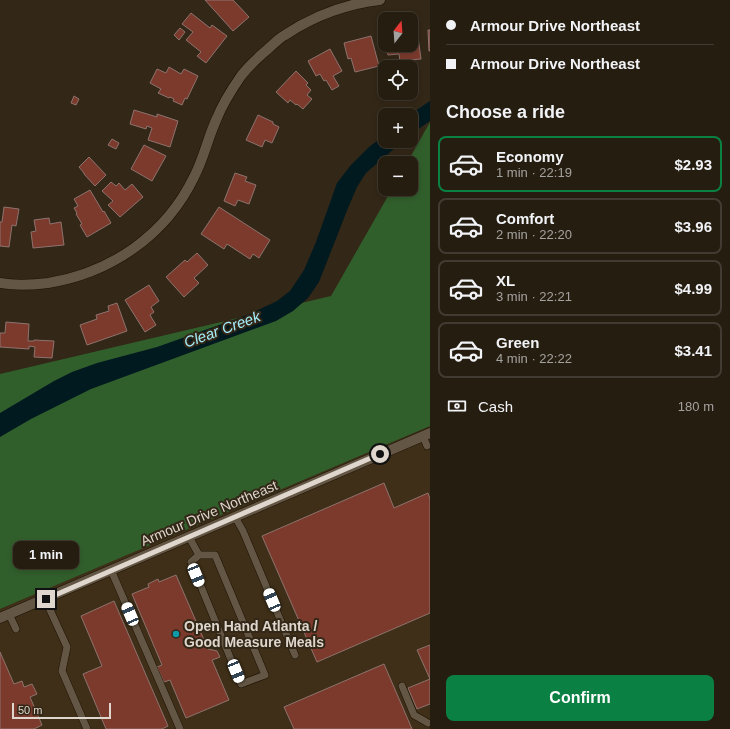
<!DOCTYPE html>
<meta charset="utf-8">
<style>
body{margin:0;font-family:Arial,sans-serif;background:#322a1f;color:#f1f3f6;height:100vh;display:flex;flex-direction:column;font-size:15px;white-space:nowrap}
*{box-sizing:border-box;margin:0}
p{font-size:13px;color:#a4a29f}
.icon{flex:none;width:22px;height:22px;fill:none;stroke:currentColor;stroke-width:2;stroke-linecap:round;stroke-linejoin:round}
.map{position:relative;flex:1;overflow:hidden}
.drawer{display:flex;flex-direction:column;background:#261d11;width:300px}
.drawer>*{flex:none}
.hud{display:grid;align-content:center;height:88px;padding:0 16px;background:#261d11}
.needle{width:26px;rotate:17deg}
.fabs{position:absolute;left:378px;top:12px;display:grid;gap:8px}
.fabs a{display:grid;place-items:center;width:40px;height:40px;border-radius:8px;background:#261d11;box-shadow:0 2px 6px #0003,0 0 0 1px #423b31;font-size:20px}
.scale{position:absolute;left:12px;bottom:10px;width:99px;box-sizing:border-box;padding-left:4px;border:2px solid #dfd7cd;border-top:0;font-size:11px;line-height:14px;white-space:nowrap;color:#dfd7cd;-webkit-text-stroke:3px #332717;paint-order:stroke}
.end{position:absolute;width:18px;height:18px;margin:-9px;border:5px solid #dfd7cd;background:#111;box-shadow:0 0 0 2px #111}
.from{border-radius:50%}
.bubble{position:absolute;height:28px;border-radius:8px;background:#261d11;box-shadow:0 2px 6px #0003,0 0 0 1px #423b31;font-size:13px;font-weight:700;line-height:28px;text-align:center}
.car{position:absolute;width:12px;height:24px;margin:-12px -6px;border-radius:5px;box-shadow:0 0 3px 1px #0007;background:linear-gradient(#fff 24%,#345 0 40%,#fff 0 76%,#345 0 86%,#fff 0)}
.hud b{display:flex;align-items:center;gap:14px;height:38px;font-size:15px}
.hud b+b{border-top:1px solid #423b31}
.hud i{width:10px;height:10px;background:#f1f3f6}
ul{padding:0;list-style:none}
li{display:flex;align-items:center;gap:12px;height:56px;margin:0 8px 6px;padding:0 8px;border:2px solid #423b31;border-radius:8px}
li div{flex:1}
li b{display:block;font-size:15px}
li em{font-style:normal;font-weight:700}
li.current{border-color:#0b8043}
li>.icon{width:36px;height:36px;stroke-width:1.5}
h2{padding:0 16px;font-size:18px;line-height:48px}
.pay{display:flex;align-items:center;gap:10px;height:44px;padding:0 16px;font-size:15px}
.pay p{margin-inline-start:auto}
.primary-button{display:flex;gap:8px;margin-top:auto;padding:8px 16px}
.primary-button a{flex:1;height:46px;border-radius:8px;background:#0b8043;color:#fff;font-size:16px;font-weight:700;line-height:46px;text-align:center}
main{display:flex;flex:1;min-height:0}
.map>svg:first-child{display:block}
.built{fill:#3f2f18}
.forest{fill:#315f2c}
.water{fill:#001a20}
.building{fill:#7c3a2d;stroke:#8d736e}
.lines{fill:none;stroke-linecap:round;stroke-linejoin:round}
.service-casing{stroke:#1a1002;stroke-width:8}
.minor-casing{stroke:#1a1002;stroke-width:11}
.tertiary-casing{stroke:#1a1002;stroke-width:11}
.service{stroke:#635644;stroke-width:7}
.minor{stroke:#635644;stroke-width:10}
.tertiary{stroke:#635644;stroke-width:10}
.route{stroke:#dfd7cd;stroke-width:5}
.culture-dot{fill:#0f9aa8;stroke:#332717;stroke-width:1.5}
.labels{text-anchor:middle;dominant-baseline:central;stroke-width:4;stroke-linejoin:round;paint-order:stroke}
.street-label{font-size:14px;fill:#dfd7cd;stroke:#332717}
.poi-label{font-size:14px;font-weight:bold;fill:#dfd7cd;stroke:#332717;text-anchor:start}
.water-label{font-size:15px;font-style:italic;fill:#a3edfb;stroke:#332717}
</style>
<main>
<div class="map">
<svg width="430" height="729" viewBox="0 0 430 729">
<rect width="100%" height="100%" fill="#332717"/>
<path class="built" d="M430 426V729H0V609Z"/>
<path class="forest" d="M430 122V426L0 609V374L331 296 392 189H411V163H407Z"/>
<path class="water" d="M430 101V121L411 134V115H409Z
M385 135V141H403L366 173 357 187 348 208 319 282 308 298 293 311 276 321 91 389 31 419 0 437V413L54 381 72 372 97 363 157 347 250 314 277 301 290 291 304 270 316 242 337 183 351 165 369 147Z"/>
<path class="building" d="M205 0H233L249 17 233 31Z
M191 13 210 28 212 25 227 36 206 63 197 56 201 52 186 40 193 32 182 24Z
M180 28 185 32 179 40 174 35Z
M417 30 421 59 400 61 399 54 388 55 386 45H411V31Z
M428 30H430V51H429Z
M371 36 379 66 355 72 351 58 348 59 344 43Z
M330 49 342 71 333 76 339 86 332 90 326 80 324 81 320 74 316 76 308 61Z
M169 67 181 74 184 69 198 76 187 99 185 98 182 105 173 101 174 99 170 97 169 98 158 93 161 89 150 83 157 69 166 73Z
M296 71 308 83 306 85 311 90 307 95 312 99 303 109 297 104 296 105 290 100 288 103 276 92Z
M74 96 79 99 76 105 71 103Z
M134 110 157 117V114L178 121 170 147 148 140 152 128 147 126 146 129 130 124Z
M258 115 273 122V124L279 127 272 143 265 140 262 147 246 140Z
M112 139 119 143 116 149 108 145Z
M144 145 166 156 152 181 131 169Z
M89 157 106 175 95 186 84 174V173L79 167Z
M235 173 247 177 245 181 256 185 249 204 238 200 235 206 224 201Z
M111 182 116 186 119 183 125 190 132 184 143 197 120 217 108 205 113 201 102 191Z
M90 190 103 212 104 211 111 223 87 237 80 225 82 224 76 214 77 213 74 208 78 206 74 199Z
M4 207 19 209 16 226 12 225 9 247 0 246V222H2Z
M219 207 270 240 259 258 253 254 250 259 227 244 224 249 201 234Z
M49 218 50 224 61 222 64 245 33 248 31 232 36 231 34 220Z
M197 253 208 265 194 278 199 283 184 297 166 277 185 260 187 262Z
M149 285 159 301 151 307 154 312 150 315 156 325 145 332 125 300Z
M117 303 127 331 87 345 80 325 97 319 96 315 109 311 108 306Z
M6 322 29 324 28 341H34V340L54 341 52 358 34 357 35 347 29 346V349L0 347V333H5Z
M384 483 394 508 428 493 430 499V613L317 662 262 536Z
M176 575 208 649 217 651 220 657 212 660 229 700 186 718 170 680 164 682 157 667 162 665 132 594 149 587 148 584 158 579 159 582Z
M114 601 168 726 162 729H106L83 674 102 666 81 616Z
M430 645V704L417 709 408 688 430 679 417 650Z
M0 652 14 684 22 681 24 687 32 684 37 694 30 697 42 725 34 729H0Z
M384 664 412 729H294L284 707Z"/>
<g class="lines">
<g class="service-casing">
<path id="service" d="M423 436 427 446
M235 517 243 531 295 655
M189 537 199 555
M199 555H215L265 675 241 684 191 562Z
M111 570 180 729
M45 599 67 647 62 671 87 729
M9 614 16 629
M402 686 414 715 428 723"/>
</g>
<g class="minor-casing">
<path id="minor" d="M0 283C16 286 32 285 48 283 111 273 166 235 194 177 204 158 208 137 217 118 223 103 232 89 241 76 249 65 259 57 269 48 274 44 279 38 285 35 315 15 345 4 380 0"/>
</g>
<g class="tertiary-casing">
<path id="tertiary" d="M0 618 430 433"/>
</g>
<use href="#service" class="service"/>
<use href="#minor" class="minor"/>
<use href="#tertiary" class="tertiary"/>
</g>
<g class="lines">
<path class="route" d="M46 599 380 454"/>
</g>
<circle class="culture-dot" cx="176" cy="634" r="4"/>
<g class="labels">
<g class="street-label">
<text transform="translate(209 513) rotate(-23)">Armour Drive Northeast</text>
</g>
<g class="poi-label">
<text x="184" y="626">Open Hand Atlanta /<tspan x="184" dy="16">Good Measure Meals</tspan></text>
</g>
<g class="water-label">
<text transform="translate(222 329) rotate(-20)">Clear Creek</text>
</g>
</g>
</svg>
<div class="fabs">
<a><svg class="needle" viewBox="-14 -14 28 28"><path d="M0-13l5 13h-10z" fill="#e53935"/><path d="M0 13l5-13h-10z" fill="#a4a29f"/></svg></a>
<a><svg class="icon" aria-label="locate" viewBox="0 0 24 24"><circle cx="12" cy="12" r="6"/><path d="M12 2v4M12 18v4M2 12h4M18 12h4"/></svg></a>
<a>+</a>
<a>−</a>
</div>
<div class="scale">50 m</div>
<i class="end from" style="left:380px;top:454px"></i>
<i class="end" style="left:46px;top:599px"></i>
<div class="bubble" style="left:13px;top:541px;width:66px">1 min</div>
<i class="car" style="left:196px;top:575px;rotate:158deg"></i>
<i class="car" style="left:272px;top:600px;rotate:337deg"></i>
<i class="car" style="left:130px;top:614px;rotate:337deg"></i>
<i class="car" style="left:236px;top:671px;rotate:158deg"></i>
</div>
<section class="drawer">
<div class="hud">
<b><i class="from"></i>Armour Drive Northeast</b>
<b><i></i>Armour Drive Northeast</b>
</div>
<h2>Choose a ride</h2>
<ul>
<li class="current"><svg class="icon" aria-label="car" viewBox="0 0 24 24"><path d="M5 17H2v-5l4-1 3-4h7l3 4 3 1v5h-3M9 17h6M6 11h13"/><circle cx="7" cy="17" r="2"/><circle cx="17" cy="17" r="2"/></svg><div><b>Economy</b><p>1 min · 22:19</p></div><em>$2.93</em></li>
<li><svg class="icon" aria-label="car" viewBox="0 0 24 24"><path d="M5 17H2v-5l4-1 3-4h7l3 4 3 1v5h-3M9 17h6M6 11h13"/><circle cx="7" cy="17" r="2"/><circle cx="17" cy="17" r="2"/></svg><div><b>Comfort</b><p>2 min · 22:20</p></div><em>$3.96</em></li>
<li><svg class="icon" aria-label="car" viewBox="0 0 24 24"><path d="M5 17H2v-5l4-1 3-4h7l3 4 3 1v5h-3M9 17h6M6 11h13"/><circle cx="7" cy="17" r="2"/><circle cx="17" cy="17" r="2"/></svg><div><b>XL</b><p>3 min · 22:21</p></div><em>$4.99</em></li>
<li><svg class="icon" aria-label="car" viewBox="0 0 24 24"><path d="M5 17H2v-5l4-1 3-4h7l3 4 3 1v5h-3M9 17h6M6 11h13"/><circle cx="7" cy="17" r="2"/><circle cx="17" cy="17" r="2"/></svg><div><b>Green</b><p>4 min · 22:22</p></div><em>$3.41</em></li>
</ul>
<div class="pay"><svg class="icon" aria-label="cash" viewBox="0 0 24 24"><path d="M3 7h18v10H3z"/><circle cx="12" cy="12" r="2"/></svg>Cash<p>180 m</p></div>
<div class="primary-button"><a>Confirm</a></div>
</section>
</main>
